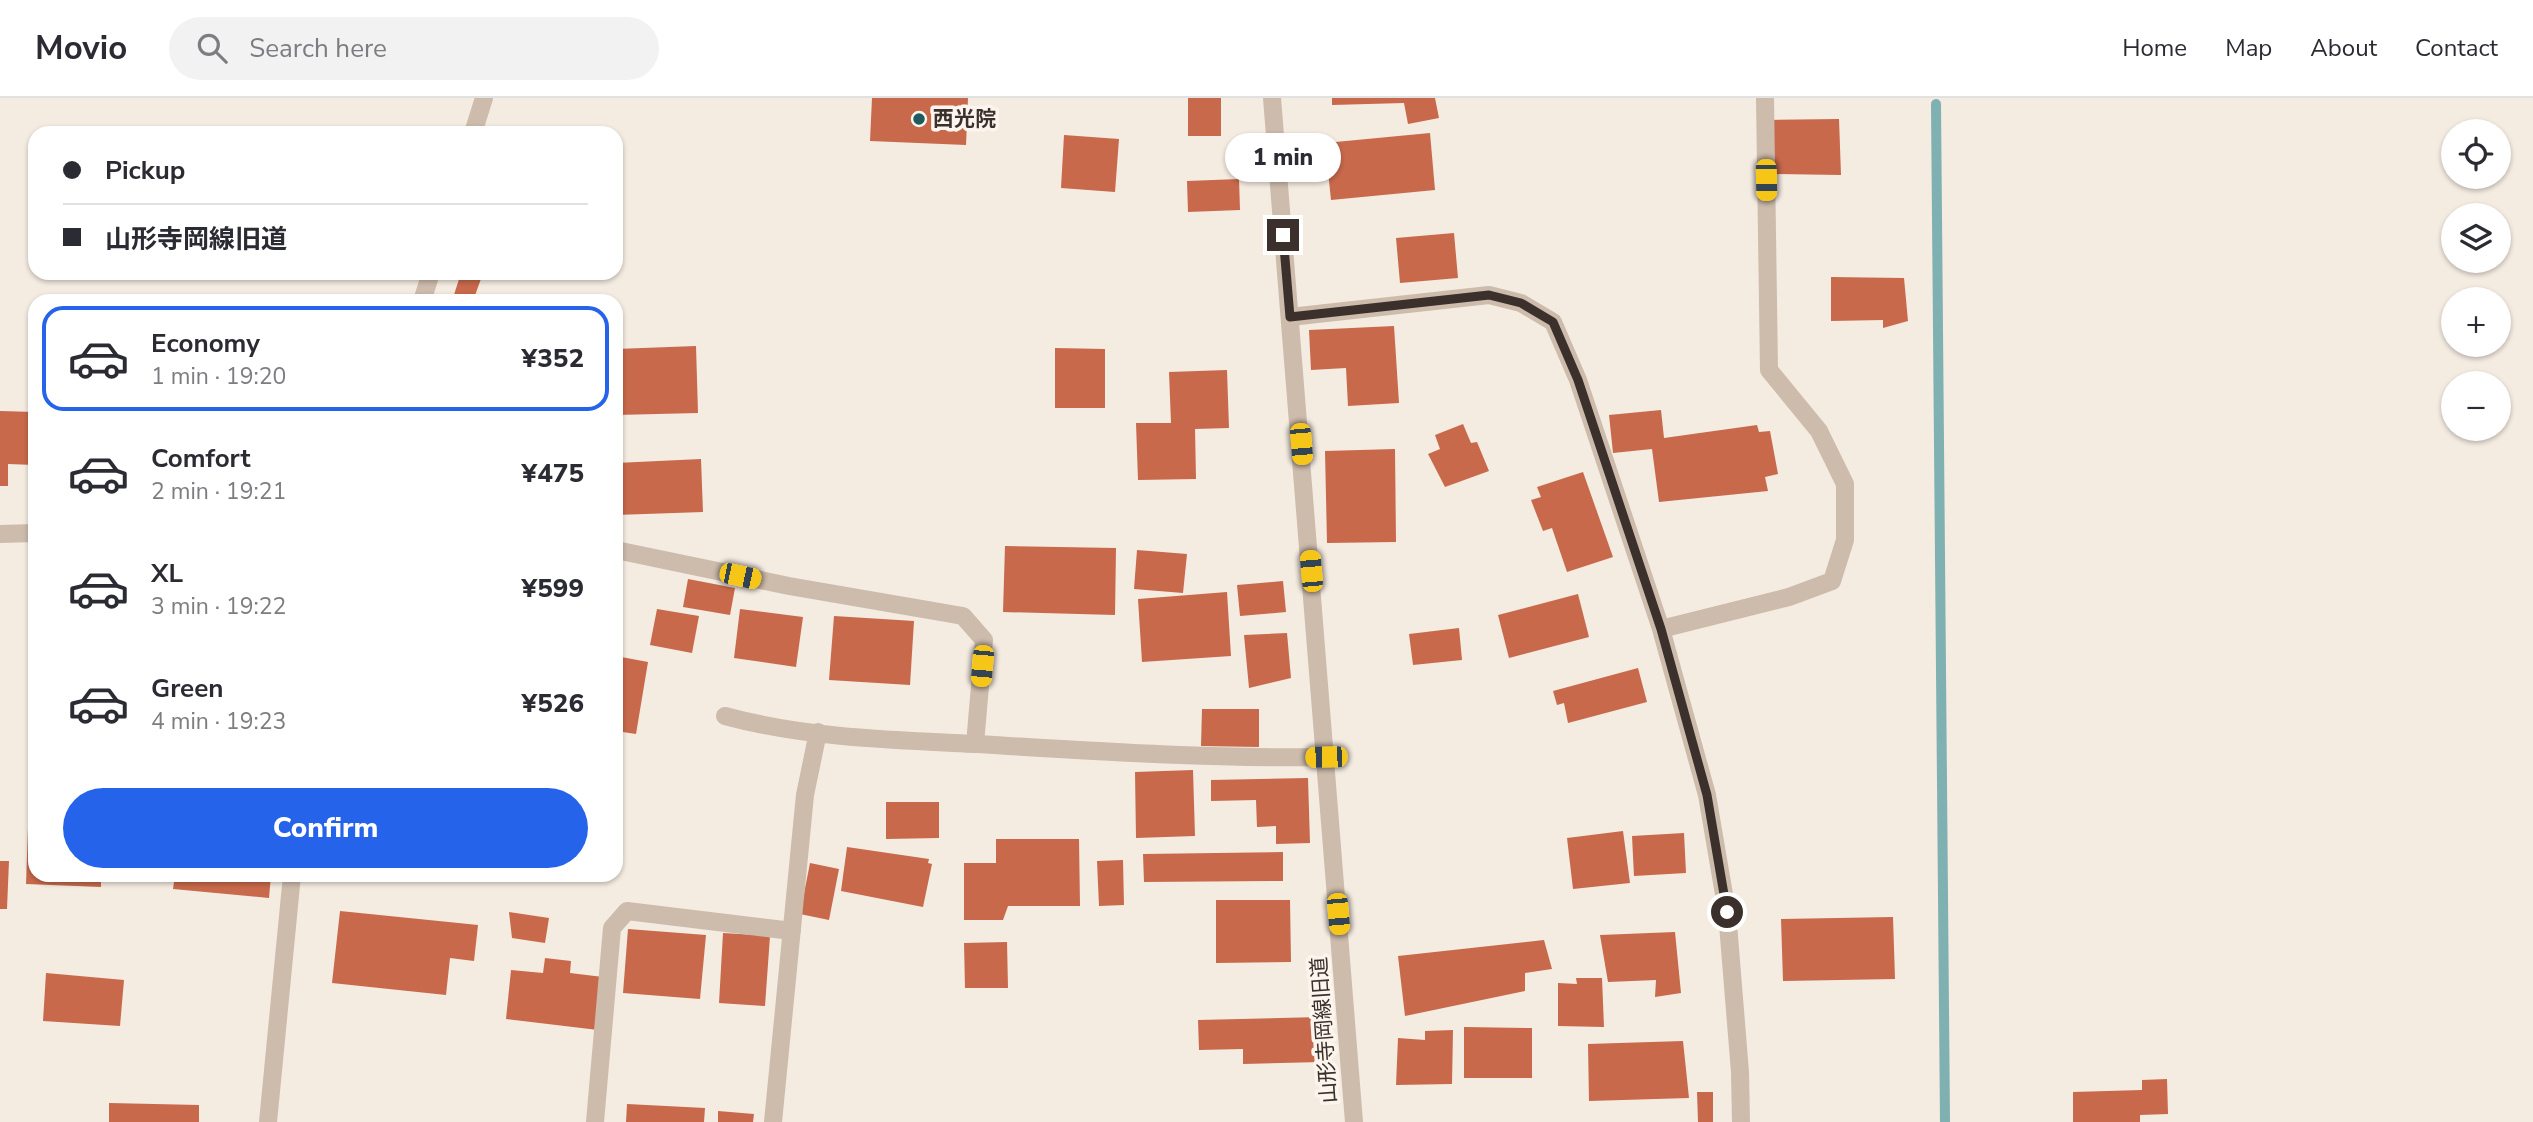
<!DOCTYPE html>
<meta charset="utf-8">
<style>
body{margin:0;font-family:"Nunito Sans","Noto Sans JP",sans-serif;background:#f2f2f3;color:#2b2b33;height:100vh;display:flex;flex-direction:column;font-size:26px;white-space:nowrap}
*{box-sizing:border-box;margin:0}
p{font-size:23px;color:#7c7c81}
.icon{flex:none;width:38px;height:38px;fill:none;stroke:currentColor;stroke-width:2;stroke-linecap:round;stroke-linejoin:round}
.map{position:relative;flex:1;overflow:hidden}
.drawer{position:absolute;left:28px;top:196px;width:595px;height:588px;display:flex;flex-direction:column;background:#fff;border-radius:21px;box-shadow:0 2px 5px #0004}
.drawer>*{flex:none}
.top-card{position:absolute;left:28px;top:28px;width:595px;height:154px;border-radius:21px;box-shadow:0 2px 5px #0004;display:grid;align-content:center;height:154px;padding:0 35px;background:#fff}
.tools{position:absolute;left:2441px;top:21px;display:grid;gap:14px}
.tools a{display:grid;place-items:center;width:70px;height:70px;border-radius:50%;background:#fff;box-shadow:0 2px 5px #0004;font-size:35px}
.end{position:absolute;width:32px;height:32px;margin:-16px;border:9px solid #3b302b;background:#fff;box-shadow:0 0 0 4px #fff}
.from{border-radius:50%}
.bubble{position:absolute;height:49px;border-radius:24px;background:#fff;box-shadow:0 2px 5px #0004;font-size:23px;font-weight:800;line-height:49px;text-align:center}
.car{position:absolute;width:21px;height:42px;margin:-21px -10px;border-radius:9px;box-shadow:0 0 5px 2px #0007;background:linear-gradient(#f5c518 24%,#345 0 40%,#f5c518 0 76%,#345 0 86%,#f5c518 0)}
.top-card b{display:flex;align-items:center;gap:24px;height:66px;font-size:26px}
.top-card b+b{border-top:2px solid #e1e1e2}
.top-card i{width:18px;height:18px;background:#2b2b33}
ul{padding:12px 0 0;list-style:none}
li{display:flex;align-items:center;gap:21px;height:105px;margin:0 14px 10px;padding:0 21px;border:4px solid transparent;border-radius:21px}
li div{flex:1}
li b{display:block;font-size:26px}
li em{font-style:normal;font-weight:800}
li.active{border-color:#2563eb}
li>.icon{width:63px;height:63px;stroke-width:1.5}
.button{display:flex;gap:14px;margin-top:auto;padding:14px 35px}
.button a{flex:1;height:80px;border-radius:42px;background:#2563eb;color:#fff;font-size:28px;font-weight:800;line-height:80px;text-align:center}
header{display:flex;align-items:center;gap:42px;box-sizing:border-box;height:98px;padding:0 35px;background:#fff;border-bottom:2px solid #e1e1e2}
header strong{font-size:33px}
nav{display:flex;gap:38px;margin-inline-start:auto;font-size:24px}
.search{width:490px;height:63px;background:#f2f2f3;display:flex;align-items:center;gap:18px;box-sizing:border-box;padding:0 24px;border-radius:38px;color:#7c7c81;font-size:26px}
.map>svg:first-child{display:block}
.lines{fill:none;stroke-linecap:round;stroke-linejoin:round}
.stream{stroke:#7fb0b2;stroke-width:10}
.building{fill:#c8694b}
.minor{stroke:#cdbbac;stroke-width:18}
.tertiary{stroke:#cdbbac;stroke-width:18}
.route{stroke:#3b302b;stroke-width:9}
.poi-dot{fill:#1f5a5e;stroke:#fbf5ee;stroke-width:2.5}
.labels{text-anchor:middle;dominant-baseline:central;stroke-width:7;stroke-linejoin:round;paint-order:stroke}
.poi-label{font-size:21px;font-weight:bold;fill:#3b302b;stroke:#fbf5ee;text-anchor:start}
.street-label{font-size:21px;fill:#3b302b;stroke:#fbf5ee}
</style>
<header>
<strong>Movio</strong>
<div class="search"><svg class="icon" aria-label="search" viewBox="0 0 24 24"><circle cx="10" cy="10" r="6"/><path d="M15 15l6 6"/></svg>Search here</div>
<nav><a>Home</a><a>Map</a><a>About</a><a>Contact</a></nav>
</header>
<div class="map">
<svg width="2533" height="1024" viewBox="0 0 2533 1024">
<rect width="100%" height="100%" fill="#f4ebe1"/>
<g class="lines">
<path class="stream" d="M1936 6 1945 1024"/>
</g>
<path class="building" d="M872 0H968L966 47 870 43Z
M1188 0H1221V38H1188Z
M1332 0H1435L1439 20 1408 26 1404 5 1332 7Z
M1839 21 1841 77 1770 76 1768 22Z
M1430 35 1435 92 1331 102 1325 45Z
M1064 37 1119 41 1115 94 1061 90Z
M1239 81 1240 112 1188 114 1187 83Z
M1454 135 1458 180 1400 185 1396 140Z
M461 175 482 178 473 203H452Z
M1831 179 1904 180 1908 223 1883 230V222L1831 223Z
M481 199 566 200V203H481Z
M1394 228 1399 305 1348 308 1346 270 1311 272 1309 232Z
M696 248 698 315 616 317V251Z
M1055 250 1105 251V310H1055Z
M1227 272 1229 330 1195 331 1196 381 1138 382 1136 325H1171L1169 274Z
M1661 312 1664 340 1757 327 1759 334 1770 333 1778 376 1765 379 1768 393 1659 404 1652 351 1613 355 1609 317Z
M0 313 35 314V367L8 366V388H0Z
M1463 326 1471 345 1477 344 1489 373 1445 389 1428 356 1440 351 1435 337Z
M1395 351 1396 444 1327 445 1325 353Z
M701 361 703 414 616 417V365Z
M1583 374 1613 459 1567 474 1552 430 1543 433 1531 402 1541 399 1537 389Z
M1005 448 1116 450 1115 517 1003 514Z
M1137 452 1187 456 1183 495 1134 491Z
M688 481 735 490 730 517 683 509Z
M1283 483 1286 514 1240 518 1237 487Z
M1227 494 1231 558 1142 564 1138 501Z
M1578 496 1589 539 1509 560 1498 517Z
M657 511 699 518 692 555 650 547Z
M740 511 803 519 796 569 734 560Z
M834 518 914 523 910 587 829 582Z
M1459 530 1462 562 1413 567 1409 536Z
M1287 535 1291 580 1249 590 1244 537Z
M616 558 648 564 636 636 616 633Z
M1638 570 1647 604 1568 625 1564 605 1557 607 1553 593Z
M1202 611H1259V649L1201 648Z
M1193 672 1195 738 1136 740 1135 674Z
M1308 680 1310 745 1276 746V728L1257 729 1256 702 1211 703V682Z
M886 704H939V740L886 741Z
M28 730H35V777H101V789L26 786Z
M1623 733 1630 785 1573 791 1567 740Z
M1684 735 1686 775 1634 778 1632 738Z
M996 741H1079L1080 808H1008L1003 822H964V765H996Z
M847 749 929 761 928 765 932 766 923 809 841 793Z
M1283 754V783L1144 784 1143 756Z
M1123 762 1124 807 1099 808 1097 763Z
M0 763H9L7 811H0Z
M810 765 839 771 829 822 800 816Z
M175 777H271L269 800 173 791Z
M565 777H596V783Z
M1216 802H1290L1291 864 1216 865Z
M340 813 478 827 474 863 450 860 446 897 332 885Z
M509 814 549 820 545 845 512 840Z
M1893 819 1895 881 1783 883 1781 821Z
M628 831 706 837 700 901 623 895Z
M1675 834 1681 895 1655 899 1656 882 1608 884 1600 837Z
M723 835 770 838 765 908 719 905Z
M1544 842 1552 871 1525 875V893L1405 918 1398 858Z
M1007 844 1008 890H965L964 845Z
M545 860 571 863 570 875 603 879 598 932 506 921 511 872 543 875Z
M46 875 124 882 120 928 43 923Z
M1576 880H1602L1604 929 1558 928V885L1577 886Z
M1321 919 1322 964 1243 966V951L1199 952 1198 922Z
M1464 929 1532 930V980H1464Z
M1453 932 1452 986 1396 987 1398 940 1425 942V933Z
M1683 943 1689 1000 1589 1003 1588 946Z
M2167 981 2168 1016 2140 1017V1024H2073V994L2142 992V982Z
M1697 994H1713V1024H1698Z
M109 1005 199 1007V1024H109Z
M627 1006 705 1010 704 1024H626Z
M718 1013 754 1016 753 1024H718Z"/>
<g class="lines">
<path class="minor" d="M473 35 484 0
M422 203 431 175
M1290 219 1489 197 1521 205 1553 224 1578 282 1661 531 1707 697 1727 814 1740 974 1741 1024
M0 436 35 435
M616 452 789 488 963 518 984 542 975 646
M1661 531 1789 499 1832 483 1845 442V386L1819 333 1769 272 1765 0
M725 618C806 640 893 642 977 646 1093 653 1209 661 1326 659
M268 1024 292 777
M595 1024 612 830 627 813 792 833
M773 1024 805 697 818 634"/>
<path class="tertiary" d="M1272 0 1354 1024"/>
</g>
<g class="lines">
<path class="route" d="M1283 137 1290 219 1489 197 1521 205 1553 224 1578 282 1661 531 1707 697 1727 814"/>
</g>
<circle class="poi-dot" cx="919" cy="21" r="7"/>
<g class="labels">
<g class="poi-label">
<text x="933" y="21">西光院</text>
</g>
<g class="street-label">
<text transform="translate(1324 932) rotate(-94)">山形寺岡線旧道</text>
</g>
</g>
</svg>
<div class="tools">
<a><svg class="icon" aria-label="locate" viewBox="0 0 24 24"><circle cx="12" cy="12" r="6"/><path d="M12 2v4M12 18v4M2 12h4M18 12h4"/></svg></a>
<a><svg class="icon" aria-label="layers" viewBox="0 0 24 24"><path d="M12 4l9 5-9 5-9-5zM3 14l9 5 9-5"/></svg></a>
<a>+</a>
<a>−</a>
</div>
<i class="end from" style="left:1727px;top:814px"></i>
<i class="end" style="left:1283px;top:137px"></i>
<div class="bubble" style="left:1225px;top:35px;width:116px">1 min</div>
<i class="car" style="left:1766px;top:82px;rotate:179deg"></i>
<i class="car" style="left:1301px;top:346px;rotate:175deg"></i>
<i class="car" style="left:1311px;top:473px;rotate:355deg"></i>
<i class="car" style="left:740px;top:478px;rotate:102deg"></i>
<i class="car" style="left:982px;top:568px;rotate:185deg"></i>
<i class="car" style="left:1326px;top:659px;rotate:269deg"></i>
<i class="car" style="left:1338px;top:816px;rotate:175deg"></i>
<div class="top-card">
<b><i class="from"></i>Pickup</b>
<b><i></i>山形寺岡線旧道</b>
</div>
<section class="drawer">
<ul>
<li class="active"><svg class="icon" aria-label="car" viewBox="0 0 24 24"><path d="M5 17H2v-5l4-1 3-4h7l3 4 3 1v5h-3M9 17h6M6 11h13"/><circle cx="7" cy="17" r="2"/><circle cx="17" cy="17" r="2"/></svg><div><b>Economy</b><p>1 min · 19:20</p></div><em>¥352</em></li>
<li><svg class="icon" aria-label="car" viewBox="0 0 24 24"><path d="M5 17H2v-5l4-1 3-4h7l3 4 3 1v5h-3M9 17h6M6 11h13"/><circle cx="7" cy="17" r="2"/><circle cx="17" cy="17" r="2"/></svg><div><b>Comfort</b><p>2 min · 19:21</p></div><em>¥475</em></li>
<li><svg class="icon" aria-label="car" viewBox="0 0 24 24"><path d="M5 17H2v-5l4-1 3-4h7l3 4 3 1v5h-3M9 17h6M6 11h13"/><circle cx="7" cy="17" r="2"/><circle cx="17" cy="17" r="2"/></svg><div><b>XL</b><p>3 min · 19:22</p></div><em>¥599</em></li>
<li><svg class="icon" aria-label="car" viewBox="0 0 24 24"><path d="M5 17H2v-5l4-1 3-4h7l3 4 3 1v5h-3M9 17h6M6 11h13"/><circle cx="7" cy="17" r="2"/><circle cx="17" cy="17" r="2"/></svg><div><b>Green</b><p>4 min · 19:23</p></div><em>¥526</em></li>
</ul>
<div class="button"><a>Confirm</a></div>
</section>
</div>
